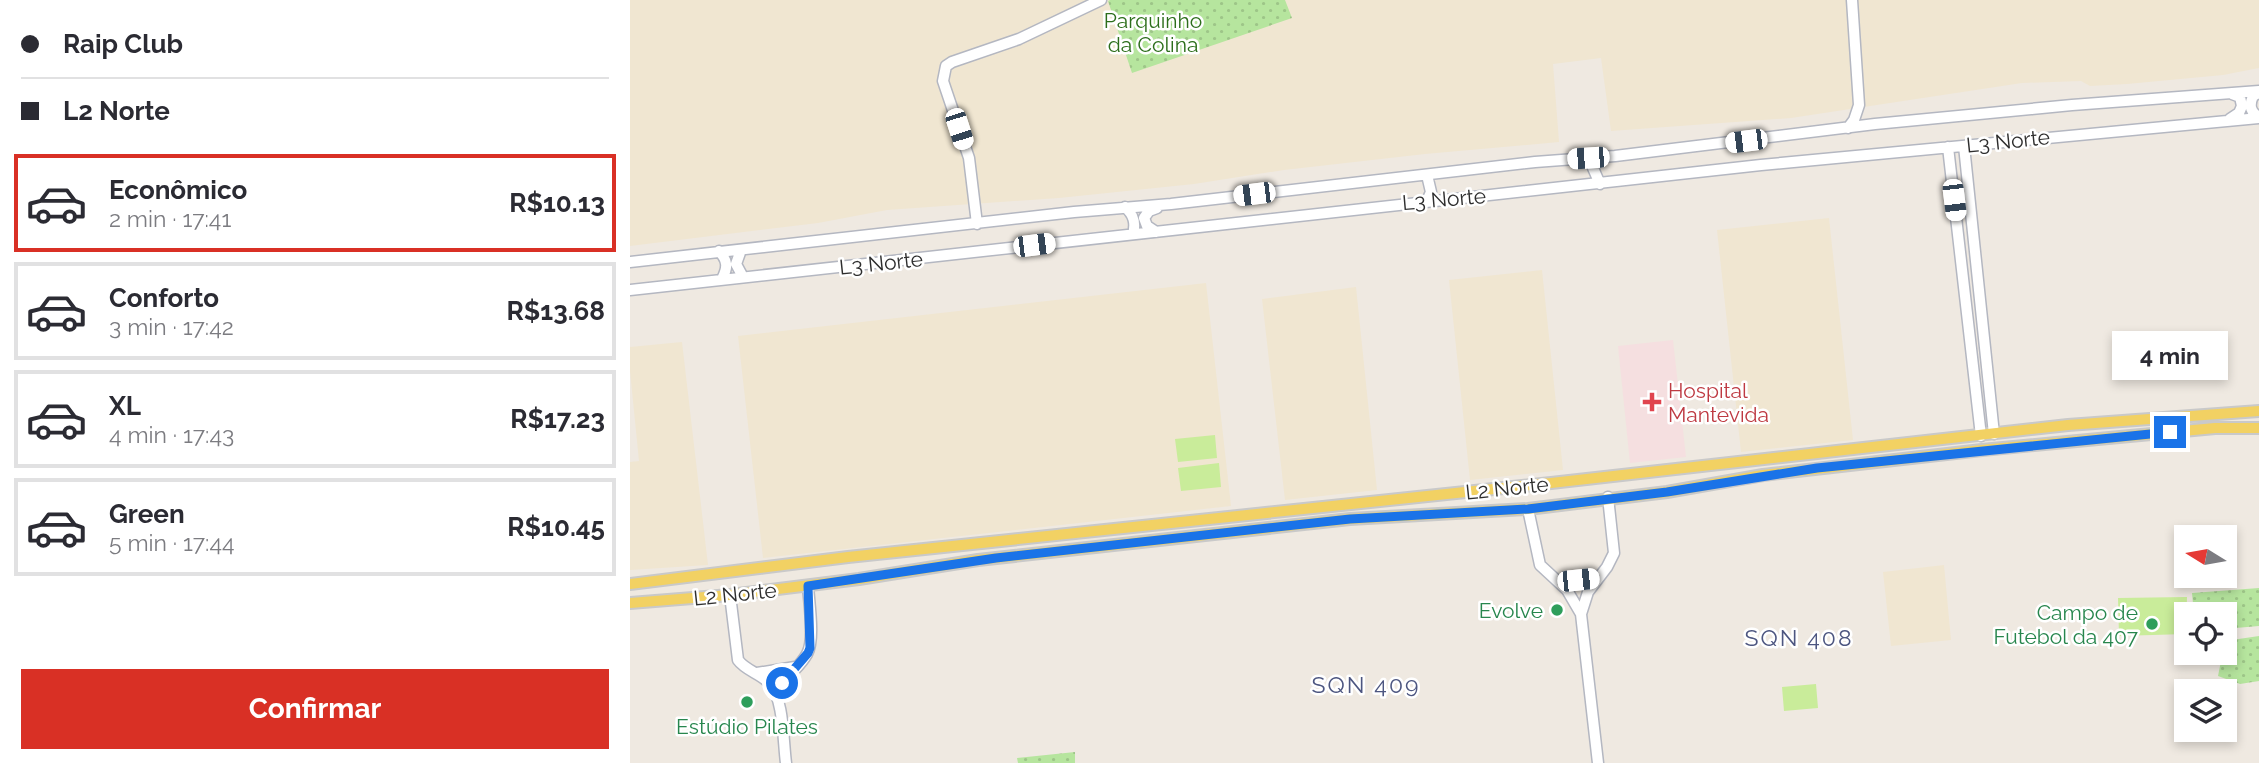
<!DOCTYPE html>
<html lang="pt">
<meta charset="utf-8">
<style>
body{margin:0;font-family:Raleway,sans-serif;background:#f7f7f7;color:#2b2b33;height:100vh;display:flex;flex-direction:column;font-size:26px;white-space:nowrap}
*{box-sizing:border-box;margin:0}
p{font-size:23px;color:#7c7c81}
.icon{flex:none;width:38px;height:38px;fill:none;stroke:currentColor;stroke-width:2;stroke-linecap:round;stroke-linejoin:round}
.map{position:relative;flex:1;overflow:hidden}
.drawer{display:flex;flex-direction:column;background:#fff;width:630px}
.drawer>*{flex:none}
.top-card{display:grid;align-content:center;height:154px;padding:0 21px;background:#fff}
.needle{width:46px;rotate:281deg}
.controls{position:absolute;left:1544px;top:525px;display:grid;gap:14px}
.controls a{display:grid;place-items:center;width:63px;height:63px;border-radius:0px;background:#fff;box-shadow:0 4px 10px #0003;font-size:35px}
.end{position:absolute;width:32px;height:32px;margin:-16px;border:9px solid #1a73e8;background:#fff;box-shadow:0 0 0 4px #fff}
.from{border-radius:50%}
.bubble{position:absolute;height:49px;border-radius:0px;background:#fff;box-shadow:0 4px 10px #0003;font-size:23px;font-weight:700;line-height:49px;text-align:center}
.car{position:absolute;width:21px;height:42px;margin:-21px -10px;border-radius:9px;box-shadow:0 0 5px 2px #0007;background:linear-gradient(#fff 24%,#345 0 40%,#fff 0 76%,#345 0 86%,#fff 0)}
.top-card b{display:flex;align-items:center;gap:24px;height:66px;font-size:26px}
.top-card b+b{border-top:2px solid #e1e1e2}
.top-card i{width:18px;height:18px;background:#2b2b33}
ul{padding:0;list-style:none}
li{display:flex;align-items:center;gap:21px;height:98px;margin:0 14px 10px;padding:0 7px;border:4px solid #e1e1e2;border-radius:0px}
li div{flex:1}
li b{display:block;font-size:26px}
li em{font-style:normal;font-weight:700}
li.on{border-color:#d93025}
li>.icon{width:63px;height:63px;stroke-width:1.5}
.cta{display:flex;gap:14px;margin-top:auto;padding:14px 21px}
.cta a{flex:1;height:80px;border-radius:0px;background:#d93025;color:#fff;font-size:28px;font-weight:700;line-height:80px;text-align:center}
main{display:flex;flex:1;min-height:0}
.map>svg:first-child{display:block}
.education{fill:#f0e6d1}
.medical{fill:#f5dfe0}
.park{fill:url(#park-dots)}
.pitch{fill:#c9ec9a}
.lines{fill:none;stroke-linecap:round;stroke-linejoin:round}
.secondary-casing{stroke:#b4b7c1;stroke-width:13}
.primary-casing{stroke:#c9c9c9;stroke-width:14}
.secondary{stroke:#fff;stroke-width:10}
.primary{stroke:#f2d163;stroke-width:10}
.route{stroke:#1a73e8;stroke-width:9}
.health-dot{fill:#e0444e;stroke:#fff;stroke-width:2.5}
.leisure-dot{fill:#2e9e5b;stroke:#fff;stroke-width:2.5}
.labels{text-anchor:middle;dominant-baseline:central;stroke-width:5;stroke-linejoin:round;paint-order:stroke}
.park-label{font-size:21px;fill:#2c6e1b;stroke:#fff}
.street-label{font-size:21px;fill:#2e2e2e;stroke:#fff}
.health-label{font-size:21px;fill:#be3a42;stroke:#fff;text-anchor:start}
.leisure-label{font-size:21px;fill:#27864d;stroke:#fff;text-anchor:end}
.neighbourhood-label{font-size:23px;letter-spacing:2px;fill:#4d5680;stroke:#fff}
</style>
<main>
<section class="drawer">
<div class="top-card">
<b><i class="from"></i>Raip Club</b>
<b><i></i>L2 Norte</b>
</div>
<ul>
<li class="on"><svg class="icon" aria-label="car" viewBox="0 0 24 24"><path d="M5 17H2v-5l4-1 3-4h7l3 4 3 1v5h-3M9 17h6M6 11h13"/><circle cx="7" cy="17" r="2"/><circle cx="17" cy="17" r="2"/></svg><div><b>Econômico</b><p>2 min · 17:41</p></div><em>R$10.13</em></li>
<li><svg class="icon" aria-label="car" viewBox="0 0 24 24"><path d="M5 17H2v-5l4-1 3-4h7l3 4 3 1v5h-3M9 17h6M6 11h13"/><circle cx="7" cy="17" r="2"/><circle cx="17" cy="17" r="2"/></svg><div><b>Conforto</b><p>3 min · 17:42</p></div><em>R$13.68</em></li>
<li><svg class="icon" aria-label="car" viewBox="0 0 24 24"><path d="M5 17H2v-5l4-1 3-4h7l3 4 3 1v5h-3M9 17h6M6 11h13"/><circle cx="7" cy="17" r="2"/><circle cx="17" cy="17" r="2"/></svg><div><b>XL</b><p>4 min · 17:43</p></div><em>R$17.23</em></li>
<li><svg class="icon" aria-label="car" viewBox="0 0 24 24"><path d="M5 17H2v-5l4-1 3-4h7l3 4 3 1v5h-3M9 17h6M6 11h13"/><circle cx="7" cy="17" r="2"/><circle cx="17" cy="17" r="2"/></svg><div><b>Green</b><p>5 min · 17:44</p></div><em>R$10.45</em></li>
</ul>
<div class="cta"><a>Confirmar</a></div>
</section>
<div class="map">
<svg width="1629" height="763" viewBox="0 0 1629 763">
<defs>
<pattern id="park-dots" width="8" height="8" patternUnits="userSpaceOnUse" patternTransform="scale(1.75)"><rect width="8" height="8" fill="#b6e59e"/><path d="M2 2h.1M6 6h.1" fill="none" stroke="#9dc588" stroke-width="1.8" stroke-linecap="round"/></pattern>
</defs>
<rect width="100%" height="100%" fill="#efe9e1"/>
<path class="education" d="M0 0H1629V68L1593 75 1497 84 1460 86 1451 81 1392 83 1161 118 981 131 971 58 923 64 929 142 795 154 654 170 564 184 429 198 257 210 188 223 0 246Z
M1199 218 1223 440 1111 452 1087 230Z
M912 270 933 470 840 480 819 280Z
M576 283 601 506 133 558 108 336Z
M726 287 747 490 655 500 632 299Z
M52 342 78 565 0 570V462L9 461 0 371V347Z
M1314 565 1321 640 1261 646 1253 572Z"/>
<path class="medical" d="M1043 340 1056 457 1000 463 988 346Z"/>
<path class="park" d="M480 0H655L662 18 502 73 478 1Z
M1629 588V626L1594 629V614H1564L1562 593Z
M1629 636V681L1610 684 1588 676 1595 641Z
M445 752V763H388L387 758Z"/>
<path class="pitch" d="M585 435 587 458 548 462 545 439Z
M589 463 591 487 551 491 548 468Z
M1557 597 1556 634 1489 636 1488 598Z
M1186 684 1188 708 1154 711 1152 687Z"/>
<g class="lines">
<g class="secondary-casing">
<path id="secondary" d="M1629 93 1623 96C1619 105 1620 112 1629 117
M1600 119 1609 113 1612 106 1610 97 1602 94
M1218 128 1224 120 1229 105 1222 0
M1334 146 1364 434
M1318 147 1351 436
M970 184 963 168 965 162 974 158
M797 201 801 192 797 175
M495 207C504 215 506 223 503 234
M347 224 339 158 313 81 316 66 322 62 389 39 471 0
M526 232 517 226 514 218 519 211 527 208
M111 250 106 264 113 277
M89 251C98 261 98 267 92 279
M0 262 444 212 541 204 905 162 985 156 1245 124 1442 105 1629 91
M0 290 1131 165 1629 118
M898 509 910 565 937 590 951 614
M930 582 967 579
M100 595 108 660C116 671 130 673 139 683 154 698 153 741 156 763
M127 673 165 667
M148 695C154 676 168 670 177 654 185 640 179 603 178 586
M968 763 951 614 958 592 977 567 984 553 978 497"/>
</g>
<g class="primary-casing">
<path id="primary" d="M0 584 218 557 921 483 1438 425 1629 411
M0 603 100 595 229 579 348 560 720 519 898 509 1037 492 1133 475 1352 450 1585 428H1629"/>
</g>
<use href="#secondary" class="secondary"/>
<use href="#primary" class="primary"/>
</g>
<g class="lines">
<path class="route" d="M152 683 178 653 180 648 178 586 366 558 720 519 898 509 1037 492 1187 468 1540 432"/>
</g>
<path class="health-dot" d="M1018.5 391.5h7v7h7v7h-7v7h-7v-7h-7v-7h7z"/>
<g class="leisure-dot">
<circle cx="927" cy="610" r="7"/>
<circle cx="1522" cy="624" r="7"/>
<circle cx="117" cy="702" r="7"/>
</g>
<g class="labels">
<g class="park-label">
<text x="523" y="20">Parquinho<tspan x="523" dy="24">da Colina</tspan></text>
</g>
<g class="street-label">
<text transform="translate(1378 141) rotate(-6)">L3 Norte</text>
<text transform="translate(814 199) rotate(-5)">L3 Norte</text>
<text transform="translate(251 263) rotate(-6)">L3 Norte</text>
<text transform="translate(877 488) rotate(-6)">L2 Norte</text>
<text transform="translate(105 594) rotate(-6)">L2 Norte</text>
</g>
<g class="health-label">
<text x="1038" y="390">Hospital<tspan x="1038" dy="24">Mantevida</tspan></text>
</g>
<g class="leisure-label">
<text x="913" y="610">Evolve</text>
<text x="1508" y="612">Campo de<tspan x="1508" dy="24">Futebol da 407</tspan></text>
<text x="117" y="726" text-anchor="middle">Estúdio Pilates</text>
</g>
<g class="neighbourhood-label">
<text x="1169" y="637">SQN 408</text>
<text x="736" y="684">SQN 409</text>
</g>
</g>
</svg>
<div class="controls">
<a><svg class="needle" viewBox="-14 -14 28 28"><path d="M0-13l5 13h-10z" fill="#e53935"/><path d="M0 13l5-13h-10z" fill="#7c7c81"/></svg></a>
<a><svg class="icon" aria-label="locate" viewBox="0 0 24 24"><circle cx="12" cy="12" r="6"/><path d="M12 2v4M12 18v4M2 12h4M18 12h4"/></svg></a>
<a><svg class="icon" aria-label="layers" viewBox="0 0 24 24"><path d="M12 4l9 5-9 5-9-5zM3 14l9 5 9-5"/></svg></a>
</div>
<i class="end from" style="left:152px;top:683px"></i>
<i class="end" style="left:1540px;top:432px"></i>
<div class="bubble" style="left:1482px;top:331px;width:116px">4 min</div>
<i class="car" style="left:329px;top:129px;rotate:162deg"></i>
<i class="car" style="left:1116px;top:141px;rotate:263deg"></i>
<i class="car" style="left:958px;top:158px;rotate:266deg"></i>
<i class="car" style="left:624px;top:194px;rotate:263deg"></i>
<i class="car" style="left:1324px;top:200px;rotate:173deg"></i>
<i class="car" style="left:404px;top:245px;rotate:83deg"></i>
<i class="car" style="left:948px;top:580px;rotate:84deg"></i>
</div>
</main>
